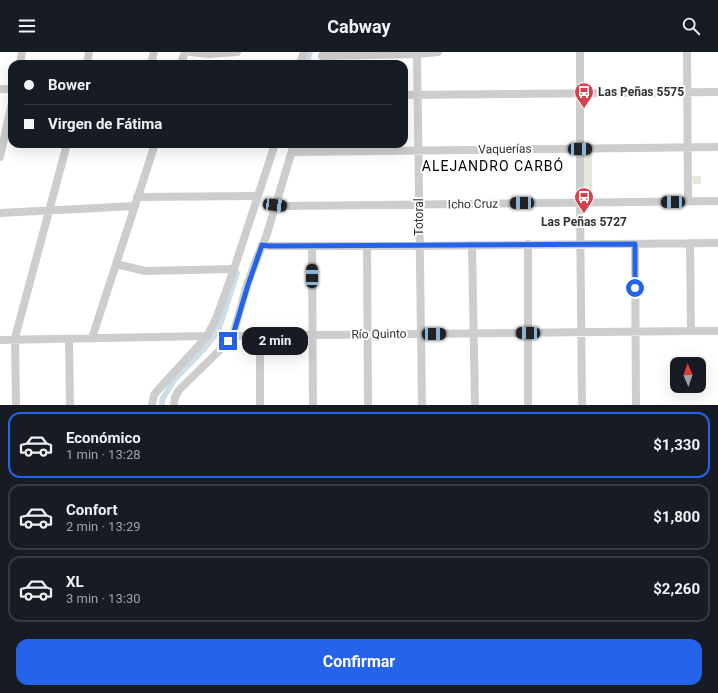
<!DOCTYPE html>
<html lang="es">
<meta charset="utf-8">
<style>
body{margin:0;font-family:Roboto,sans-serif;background:#20242c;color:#f1f3f6;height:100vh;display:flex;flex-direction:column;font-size:15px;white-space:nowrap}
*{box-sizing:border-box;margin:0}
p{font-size:13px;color:#9ea1a6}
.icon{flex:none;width:22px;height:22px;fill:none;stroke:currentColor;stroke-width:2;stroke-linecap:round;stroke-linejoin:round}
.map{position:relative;height:353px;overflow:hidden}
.panel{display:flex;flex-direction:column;background:#171b24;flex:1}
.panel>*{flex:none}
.guide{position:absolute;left:8px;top:8px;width:400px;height:88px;border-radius:12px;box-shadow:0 4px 16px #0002;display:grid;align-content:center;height:88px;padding:0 16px;background:#171b24}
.needle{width:26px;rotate:358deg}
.fabs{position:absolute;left:670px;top:305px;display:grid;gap:8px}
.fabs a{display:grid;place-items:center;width:36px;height:36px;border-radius:8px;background:#171b24;box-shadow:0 4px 16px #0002;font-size:20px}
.end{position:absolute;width:18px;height:18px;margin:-9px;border:5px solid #2563eb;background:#fff;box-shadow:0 0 0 2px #fff}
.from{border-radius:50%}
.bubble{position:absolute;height:28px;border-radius:12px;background:#171b24;box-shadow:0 4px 16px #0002;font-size:13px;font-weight:700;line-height:28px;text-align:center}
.car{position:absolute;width:12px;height:24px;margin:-12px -6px;border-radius:5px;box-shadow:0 0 3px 1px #0007;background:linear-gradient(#222 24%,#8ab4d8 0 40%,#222 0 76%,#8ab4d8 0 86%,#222 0)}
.guide b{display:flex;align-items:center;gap:14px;height:38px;font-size:15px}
.guide b+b{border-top:1px solid #363941}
.guide i{width:10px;height:10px;background:#f1f3f6}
ul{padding:7px 0 0;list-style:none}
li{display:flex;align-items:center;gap:12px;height:66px;margin:0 8px 6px;padding:0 8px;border:2px solid #363941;border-radius:12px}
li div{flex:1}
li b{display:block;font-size:15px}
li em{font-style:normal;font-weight:700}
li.current{border-color:#2563eb}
li>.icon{width:36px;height:36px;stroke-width:1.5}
.primary-button{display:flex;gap:8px;margin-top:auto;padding:8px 16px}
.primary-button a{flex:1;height:46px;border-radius:12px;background:#2563eb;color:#fff;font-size:16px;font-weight:700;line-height:46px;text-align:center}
header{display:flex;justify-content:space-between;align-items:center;height:52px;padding:0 16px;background:#171b24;font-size:18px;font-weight:700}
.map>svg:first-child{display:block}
.green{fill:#e3e8dc}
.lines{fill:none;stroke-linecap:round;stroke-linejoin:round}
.canal{stroke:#cddee9;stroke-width:6}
.minor{stroke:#cdcdcd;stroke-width:8}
.route{stroke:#2563eb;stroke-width:5}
.labels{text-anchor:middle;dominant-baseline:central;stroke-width:4;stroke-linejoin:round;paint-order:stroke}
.poi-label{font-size:12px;font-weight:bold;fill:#303030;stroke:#fff;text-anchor:start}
.street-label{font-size:12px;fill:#303030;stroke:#fff}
.quarter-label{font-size:14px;letter-spacing:1px;fill:#000;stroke:#fff}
</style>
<header><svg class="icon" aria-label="menu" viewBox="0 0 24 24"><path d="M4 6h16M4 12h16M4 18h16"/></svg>Cabway<svg class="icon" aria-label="search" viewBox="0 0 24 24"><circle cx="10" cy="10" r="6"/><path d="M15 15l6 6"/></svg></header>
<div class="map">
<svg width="718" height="353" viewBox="0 0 718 353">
<rect width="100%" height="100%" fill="#fff"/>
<path class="green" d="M297 92H327V93L324 96 297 97 296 95Z
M584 100H592V146H584Z
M692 124H701V132H693Z"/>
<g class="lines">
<path class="canal" d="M306 12 310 0
M162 353V348L174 328 204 297 218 279 237 221"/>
<path class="minor" d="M191 0 208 2 237 0
M417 0 422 353
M580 0V151L582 353
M687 0 688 149
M322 4 417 2 438 0
M20 12 22 0
M87 12 89 0
M151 12 154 0
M181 12 185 0
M300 12 304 0
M0 37H12
M404 43 718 40
M292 100 718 95
M0 105 12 50
M137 145 258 144
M275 153 284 154 718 149
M0 161 135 154
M690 191 691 279
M528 192V353
M635 192 636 353
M262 193 269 194H419L718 191
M472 193 475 353
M312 194 313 353
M367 194 368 353
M116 212 145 219 234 217
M233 283 239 284 691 279H718
M260 284V353
M92 286 155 92
M69 287 70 353
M0 288 207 284
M16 353 15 288 16 282 67 92
M152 353 154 343 157 339 202 290 207 284 213 273 217 264 234 217 275 92
M174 353 175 345 179 338 225 293 233 283 247 233 258 203 266 185 294 92"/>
</g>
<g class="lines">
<path class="route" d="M228 289 233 283 248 233 262 193 269 194 635 192V236"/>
</g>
<defs>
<g id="bus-pin" transform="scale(1)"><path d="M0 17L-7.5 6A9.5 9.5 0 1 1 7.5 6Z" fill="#d6424c" stroke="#fff"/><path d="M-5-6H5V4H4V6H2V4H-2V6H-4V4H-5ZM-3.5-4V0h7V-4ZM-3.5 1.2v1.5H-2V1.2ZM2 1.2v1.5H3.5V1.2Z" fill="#fff"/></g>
</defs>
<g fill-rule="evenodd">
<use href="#bus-pin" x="584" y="40"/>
<use href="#bus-pin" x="584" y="145"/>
</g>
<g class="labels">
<g class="poi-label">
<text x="598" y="40">Las Peñas 5575</text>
<text x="584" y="170" text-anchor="middle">Las Peñas 5727</text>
</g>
<g class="street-label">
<text transform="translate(505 97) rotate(-1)">Vaquerías</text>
<text transform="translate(473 152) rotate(-1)">Icho Cruz</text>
<text transform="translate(419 165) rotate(-90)">Totoral</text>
<text transform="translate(379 282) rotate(-1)">Río Quinto</text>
</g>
<g class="quarter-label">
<text x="493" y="114">ALEJANDRO CARBÓ</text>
</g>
</g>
</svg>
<div class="fabs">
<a><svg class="needle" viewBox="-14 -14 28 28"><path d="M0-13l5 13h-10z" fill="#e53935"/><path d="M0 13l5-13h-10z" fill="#9ea1a6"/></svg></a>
</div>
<i class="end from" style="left:635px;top:236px"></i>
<i class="end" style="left:228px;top:289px"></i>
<div class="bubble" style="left:242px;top:275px;width:66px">2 min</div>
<i class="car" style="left:580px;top:97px;rotate:90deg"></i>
<i class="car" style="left:673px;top:150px;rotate:269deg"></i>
<i class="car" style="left:522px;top:151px;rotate:269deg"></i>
<i class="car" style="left:275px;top:153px;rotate:97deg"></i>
<i class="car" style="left:312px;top:224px;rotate:0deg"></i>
<i class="car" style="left:528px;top:281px;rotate:270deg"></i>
<i class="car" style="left:434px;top:282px;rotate:89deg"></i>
<div class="guide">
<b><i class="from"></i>Bower</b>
<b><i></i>Virgen de Fátima</b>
</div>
</div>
<section class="panel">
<ul>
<li class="current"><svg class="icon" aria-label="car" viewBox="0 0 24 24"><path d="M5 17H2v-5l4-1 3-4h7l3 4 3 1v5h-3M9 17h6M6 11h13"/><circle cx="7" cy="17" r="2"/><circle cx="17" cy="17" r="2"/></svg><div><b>Económico</b><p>1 min · 13:28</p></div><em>$1,330</em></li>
<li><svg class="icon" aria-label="car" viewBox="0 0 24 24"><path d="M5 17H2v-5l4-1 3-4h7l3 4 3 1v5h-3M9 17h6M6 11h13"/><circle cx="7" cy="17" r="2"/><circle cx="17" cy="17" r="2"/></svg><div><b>Confort</b><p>2 min · 13:29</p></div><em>$1,800</em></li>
<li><svg class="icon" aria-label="car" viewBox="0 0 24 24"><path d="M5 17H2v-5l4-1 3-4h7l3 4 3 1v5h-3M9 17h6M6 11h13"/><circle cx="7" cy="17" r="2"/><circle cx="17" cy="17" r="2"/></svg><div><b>XL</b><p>3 min · 13:30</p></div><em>$2,260</em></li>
</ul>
<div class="primary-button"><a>Confirmar</a></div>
</section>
